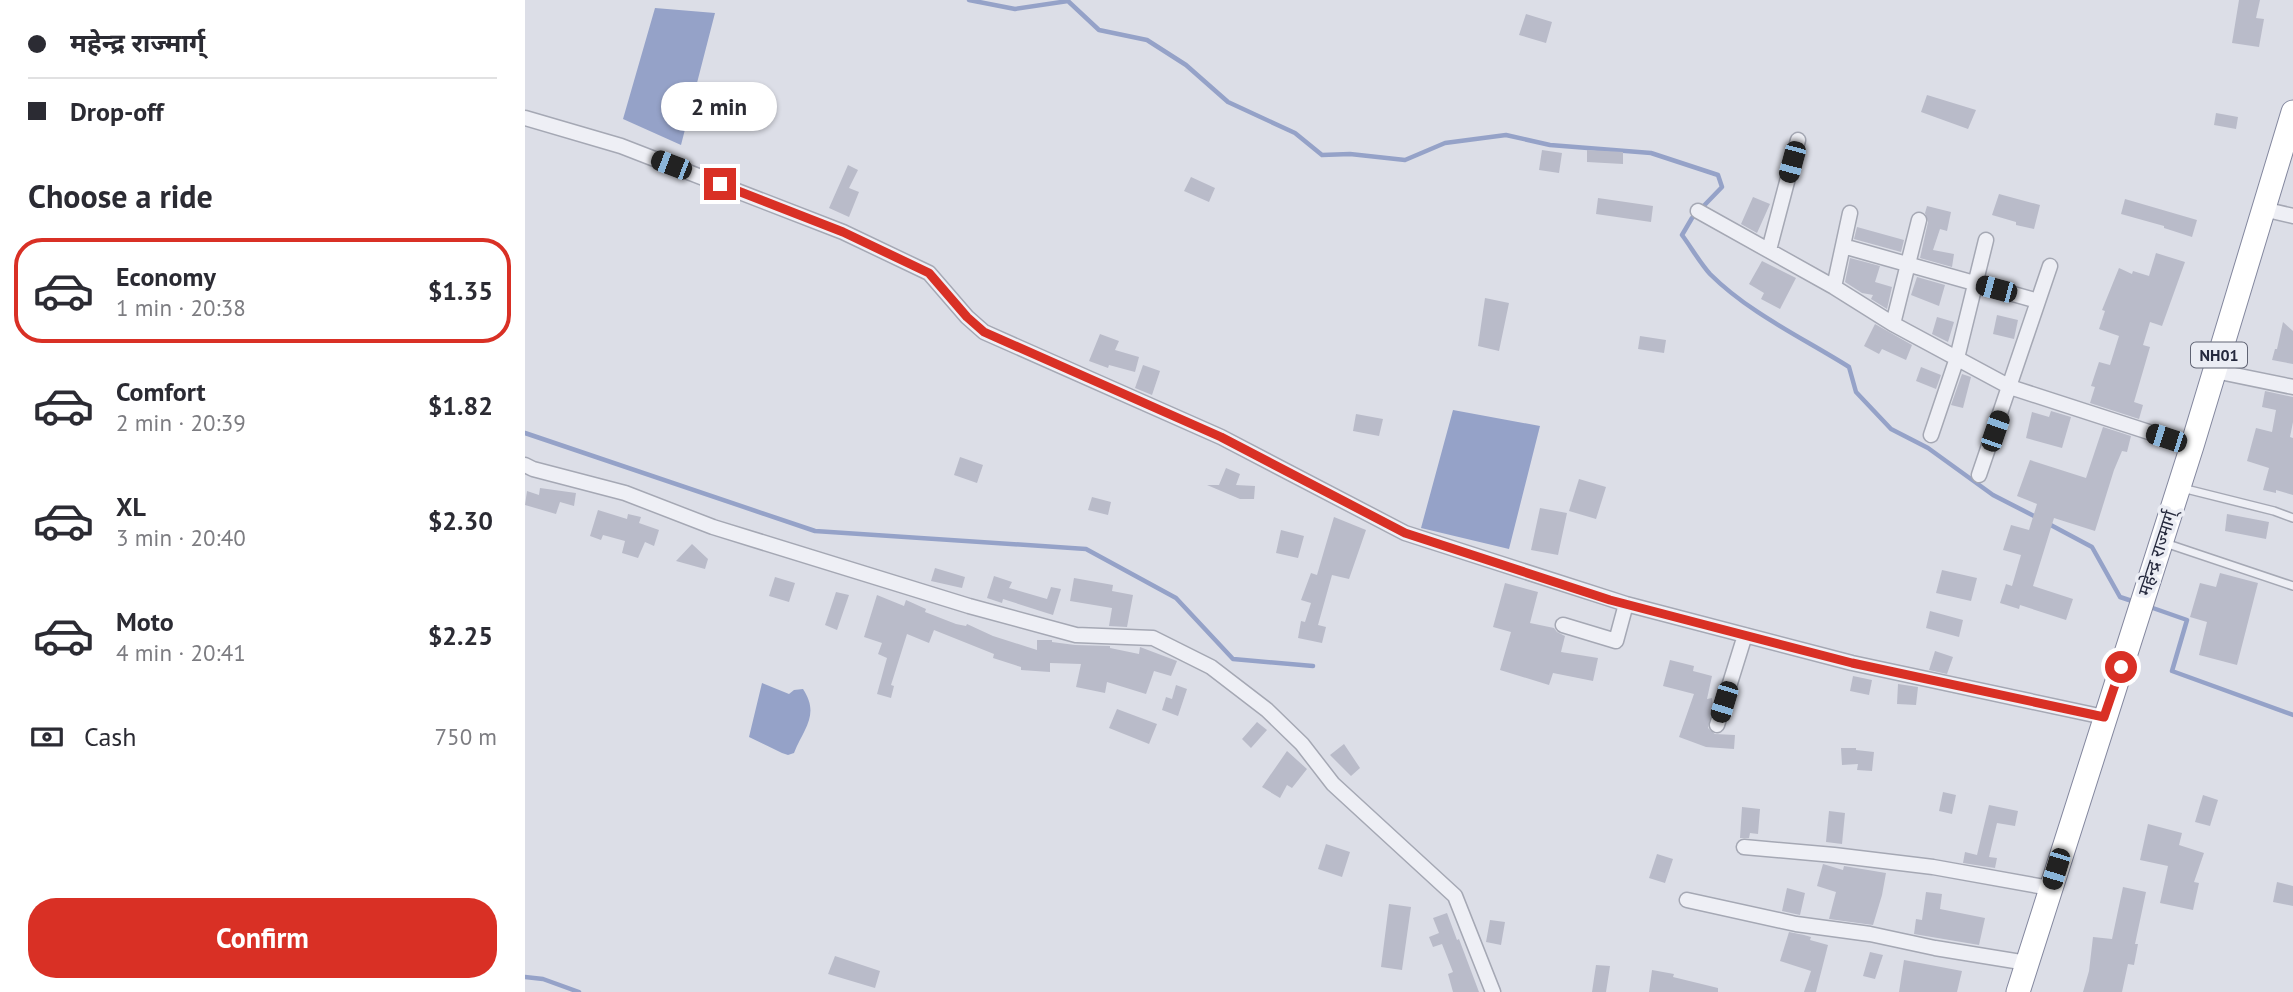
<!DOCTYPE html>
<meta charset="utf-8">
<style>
body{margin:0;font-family:"PT Sans","Noto Sans Devanagari",sans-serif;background:#f7f7f7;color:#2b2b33;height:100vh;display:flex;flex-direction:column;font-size:26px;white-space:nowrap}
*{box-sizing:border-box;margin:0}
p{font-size:23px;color:#7c7c81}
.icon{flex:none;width:38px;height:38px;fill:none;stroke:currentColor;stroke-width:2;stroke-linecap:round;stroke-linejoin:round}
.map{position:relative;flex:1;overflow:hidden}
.details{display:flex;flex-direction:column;background:#fff;width:525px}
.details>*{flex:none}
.banner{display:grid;align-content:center;height:154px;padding:0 28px;background:#fff}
.end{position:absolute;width:32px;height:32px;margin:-16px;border:9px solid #d93025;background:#fff;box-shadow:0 0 0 4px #fff}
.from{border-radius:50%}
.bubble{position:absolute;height:49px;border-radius:24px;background:#fff;box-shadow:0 2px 5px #0004;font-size:23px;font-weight:700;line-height:49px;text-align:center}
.car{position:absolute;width:21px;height:42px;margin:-21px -10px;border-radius:9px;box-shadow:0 0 5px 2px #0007;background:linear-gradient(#222 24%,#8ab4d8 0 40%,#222 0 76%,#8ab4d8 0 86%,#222 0)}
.banner b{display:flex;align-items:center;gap:24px;height:66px;font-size:26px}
.banner b+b{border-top:2px solid #e1e1e2}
.banner i{width:18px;height:18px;background:#2b2b33}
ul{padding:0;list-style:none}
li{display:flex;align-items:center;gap:21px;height:105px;margin:0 14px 10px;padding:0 14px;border:4px solid transparent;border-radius:28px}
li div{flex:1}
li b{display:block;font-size:26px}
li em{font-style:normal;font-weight:700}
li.active{border-color:#d93025}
li>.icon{width:63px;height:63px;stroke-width:1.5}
h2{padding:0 28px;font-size:32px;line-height:84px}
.pay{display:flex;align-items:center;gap:18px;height:77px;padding:0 28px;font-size:26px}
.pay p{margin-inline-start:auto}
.action{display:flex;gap:14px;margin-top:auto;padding:14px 28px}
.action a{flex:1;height:80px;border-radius:28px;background:#d93025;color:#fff;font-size:28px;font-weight:700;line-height:80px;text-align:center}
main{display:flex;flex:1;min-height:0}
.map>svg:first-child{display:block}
.water{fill:#95a2c8}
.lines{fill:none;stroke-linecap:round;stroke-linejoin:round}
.stream{stroke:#95a2c8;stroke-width:4.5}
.building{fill:#b9bbc9}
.service-casing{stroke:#a5a8b4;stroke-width:10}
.minor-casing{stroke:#a5a8b4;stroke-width:17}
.trunk-casing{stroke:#83879e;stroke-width:25}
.service{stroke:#eeeff5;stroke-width:7}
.minor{stroke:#eeeff5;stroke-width:14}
.trunk{stroke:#fff;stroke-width:23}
.route{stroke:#d93025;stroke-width:9}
.labels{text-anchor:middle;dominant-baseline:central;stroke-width:7;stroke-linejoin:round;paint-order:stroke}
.shield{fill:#ebedf4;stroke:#606474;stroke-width:2}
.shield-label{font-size:16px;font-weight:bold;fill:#25293d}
.street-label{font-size:18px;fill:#25293d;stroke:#ebedf4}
</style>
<main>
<section class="details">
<div class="banner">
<b><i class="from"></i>महेन्द्र राज्मार्ग्</b>
<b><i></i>Drop-off</b>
</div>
<h2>Choose a ride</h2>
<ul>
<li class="active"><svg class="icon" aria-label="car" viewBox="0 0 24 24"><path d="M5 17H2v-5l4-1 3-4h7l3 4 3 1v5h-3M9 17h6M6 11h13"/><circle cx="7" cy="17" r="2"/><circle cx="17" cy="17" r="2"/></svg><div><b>Economy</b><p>1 min · 20:38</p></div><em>$1.35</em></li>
<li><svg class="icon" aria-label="car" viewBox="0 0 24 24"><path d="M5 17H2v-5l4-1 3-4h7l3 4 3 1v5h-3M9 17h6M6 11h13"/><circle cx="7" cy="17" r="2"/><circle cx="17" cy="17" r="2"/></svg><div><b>Comfort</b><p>2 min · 20:39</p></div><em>$1.82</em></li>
<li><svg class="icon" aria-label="car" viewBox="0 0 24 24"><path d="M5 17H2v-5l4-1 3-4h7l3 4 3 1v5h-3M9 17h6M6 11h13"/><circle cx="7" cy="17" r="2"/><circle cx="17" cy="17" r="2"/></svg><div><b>XL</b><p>3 min · 20:40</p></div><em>$2.30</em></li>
<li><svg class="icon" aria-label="car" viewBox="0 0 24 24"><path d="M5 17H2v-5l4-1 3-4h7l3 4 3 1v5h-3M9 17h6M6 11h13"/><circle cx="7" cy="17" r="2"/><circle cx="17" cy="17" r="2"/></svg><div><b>Moto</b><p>4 min · 20:41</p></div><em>$2.25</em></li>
</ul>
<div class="pay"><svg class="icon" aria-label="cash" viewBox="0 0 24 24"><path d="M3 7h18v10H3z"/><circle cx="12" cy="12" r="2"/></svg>Cash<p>750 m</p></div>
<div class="action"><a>Confirm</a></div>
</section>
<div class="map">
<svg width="1768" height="992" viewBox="0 0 1768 992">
<rect width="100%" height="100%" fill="#dcdee7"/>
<path class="water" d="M130 8 190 13 156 145 98 119Z
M928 410 1015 426 984 549 896 528Z
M237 683 264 694 269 690 278 689C295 715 279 728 269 753L263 755 257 753 224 737Z"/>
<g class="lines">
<path class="stream" d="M444 0 490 9 543 1 574 30 622 40 661 65 703 102 770 133 797 155 825 154 880 160 920 143 981 135 1025 145 1126 153 1193 175 1197 187 1167 218 1157 235C1166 247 1175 263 1185 274 1224 313 1278 338 1324 367L1331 392 1366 429 1403 448 1468 495 1511 517
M0 433 290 531 561 549 651 598 708 659 788 666
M1522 523 1567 547 1595 597 1610 602
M1625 607 1662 620 1647 671 1768 715
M0 977 18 979 54 992"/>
</g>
<path class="building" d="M1714 0H1735L1731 18 1739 19 1734 47 1707 43Z
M1001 14 1027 22 1021 43 994 35Z
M1402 95 1451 110 1443 129 1396 112Z
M1691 113 1713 117 1711 129 1689 125Z
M1017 150 1037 153 1034 173 1014 170Z
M1062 150 1098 152V164L1062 162Z
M323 165 333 170 324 188 334 192 324 217 304 208Z
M666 177 690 188 684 202 659 191Z
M1474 194 1515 205 1509 229 1491 225V222L1467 215Z
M1228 197 1245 204 1232 233 1216 224Z
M1073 198 1128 206 1126 222 1071 214Z
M1600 199 1672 220 1667 237 1639 228V226L1596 214Z
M1402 206 1426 212 1422 231 1415 229 1408 250 1429 254 1427 267 1395 258 1403 222 1400 213Z
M1332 227 1379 240 1376 252 1329 239Z
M1631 253 1660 262 1637 326 1625 322 1618 345 1625 347 1609 402 1618 405 1614 419 1565 403 1570 387 1566 386 1574 362 1585 365 1594 336 1574 329 1580 311 1577 310 1594 268 1607 274 1608 271 1624 276Z
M1325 258 1355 266 1350 282 1367 287 1362 309 1346 299 1348 295 1337 293 1320 282Z
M1237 261 1271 278 1255 309 1236 299 1239 293 1224 284Z
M1392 277 1420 285 1414 306 1386 295Z
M960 298 984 303 974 351 953 346Z
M1472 315 1493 320 1489 339 1468 334Z
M1412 317 1429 322 1423 342 1407 334Z
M1758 322 1768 331V364L1747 360 1750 349H1752Z
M1350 324 1387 345 1381 360 1357 349 1354 354 1339 346Z
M575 334 594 341 590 350 614 357 610 372 584 365 583 368 564 361Z
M1115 336 1141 340 1139 353 1113 349Z
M618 365 635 371 627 395 610 388Z
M1396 367 1416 375 1411 389 1391 381Z
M1437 374 1446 377 1438 408 1426 405Z
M1740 391 1768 397V422L1765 437 1768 438V495L1751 490V493L1738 490 1744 468 1722 461 1731 428 1747 432 1751 410 1737 407Z
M1526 411 1546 417 1537 448 1501 438 1507 412 1524 417Z
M831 414 858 419 854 436 828 431Z
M1578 427 1606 436 1602 452 1597 451 1589 470 1570 531 1529 518 1508 586 1548 599 1541 620 1495 605 1494 609 1475 603 1481 584 1487 586 1496 555 1478 550 1486 525 1504 530 1512 504 1492 496 1505 460 1561 478Z
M435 457 458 465 452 483 429 475Z
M701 468 715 474 711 485 730 486 729 499H715L682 485H694Z
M1054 479 1081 487 1071 519 1044 511Z
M15 488 51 493 49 506 35 502 31 514 0 505 2 491 14 495Z
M567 497 586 502 583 515 563 510Z
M1015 508 1042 513 1033 555 1006 550Z
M73 510 102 519 103 514 116 517 114 523 134 530 129 546 120 542 113 558 97 553 100 541 78 535 76 540 65 536Z
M1702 514 1744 522 1741 539 1700 531Z
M809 517 841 530 824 579 807 575 793 625 801 627 797 643 773 638 776 621 780 622 786 603 776 600 786 573 792 575Z
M756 530 779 536 773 558 751 553Z
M167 544 183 559 180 569 151 561Z
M410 568 440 577 437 588 406 581Z
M1417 570 1452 578 1446 601 1411 593Z
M1695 573 1733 583 1712 665 1674 655 1682 622 1665 617 1675 583 1691 587Z
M469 576 487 582 484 588 522 599 526 587 536 589 528 615 478 599 477 603 462 598Z
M250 577 270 583 264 602 244 596Z
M549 578 588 585 587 591 608 595 602 627 584 626 587 608 545 601Z
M980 583 1013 592 1005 623 1029 628 1032 632 1040 636 1036 652 1073 658 1068 681 1028 673 1024 685 975 670 986 632 968 627Z
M311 592 324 595 312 630 300 625Z
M352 595 379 606 381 600 401 609 400 612 431 624 441 626 442 624 468 636 512 650V640H527V642L550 645 585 646V648L614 654 615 647 652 661 646 676 629 671 621 694 582 682 580 693 551 687 556 664 525 663V672L496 670V667L468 658 469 654 409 630 404 643 382 634 366 685 369 686 366 698 352 694 362 658 353 654 357 643 339 637Z
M1405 611 1438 620 1434 637 1401 628Z
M1410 651 1428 657 1422 674 1404 670Z
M1145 660 1169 666 1168 671 1187 676 1182 699 1187 698 1188 706 1183 728 1190 734 1210 735 1209 749 1181 747 1154 737 1169 694 1138 686Z
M1328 676 1347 680 1344 695 1325 691Z
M1373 684 1393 687 1391 705 1372 704Z
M651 685 662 689 653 716 637 710 641 697 647 699Z
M592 709 632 724 624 744 584 728Z
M732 722 742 730 726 748 717 739Z
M819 744 835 768 826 776 805 755Z
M1316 748H1331V750L1349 752 1347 771 1332 770 1333 764 1317 765Z
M762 751 782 769 767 788 762 785 755 798 737 787Z
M1418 792 1431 795 1427 814 1414 811Z
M1678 795 1693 800 1685 826 1670 822Z
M1464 805 1493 811 1490 826 1472 823 1464 857 1472 858 1470 868 1438 863 1440 852 1452 855Z
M1217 807 1235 809 1233 834 1225 833 1224 838H1215Z
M1304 811 1320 813 1317 844 1301 842Z
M1623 824 1657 833 1654 845 1679 853 1669 882 1674 883 1668 910 1635 903 1643 866 1615 860Z
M801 844 825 852 817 877 793 869Z
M1132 854 1148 859 1140 883 1124 878Z
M1298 864 1318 870 1319 866 1361 873 1357 895 1348 925 1304 919 1311 892 1292 886Z
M1752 882 1768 886V906L1748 902Z
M1598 887 1621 892 1610 944H1613L1609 965 1603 964 1597 992H1558L1564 971 1568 937 1587 939Z
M1262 888 1280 893 1275 915 1257 911Z
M1401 892 1417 894 1415 909 1460 918 1454 945 1389 934 1391 919 1397 920Z
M864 904 886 907 877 970 856 967Z
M922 913 932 940 934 939 954 992H928L923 974 928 972 917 944 908 947 904 937 914 933 908 918Z
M965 920 980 922 976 945 961 942Z
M1264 932 1279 935 1286 937 1285 940 1303 945 1291 992H1279L1286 971 1255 961Z
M1345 952 1358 955 1350 979 1338 976Z
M310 956 355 971 350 988 303 974Z
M1379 960 1437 971 1432 992H1374Z
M1071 965 1085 966 1081 992H1067Z
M1127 970 1149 974 1148 977 1193 988V992H1124Z"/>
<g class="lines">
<g class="service-casing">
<path id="service" d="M1657 488 1749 511 1768 518
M1640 543 1768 586"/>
</g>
<g class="minor-casing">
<path id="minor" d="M0 118 96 146 318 232 404 273 442 317 459 332 696 437 880 533 1101 604 1327 663 1579 717
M1738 209 1768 216
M1173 211 1309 287 1368 324 1485 387 1667 446
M1318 246 1513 301
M1244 250 1273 140
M1309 287 1325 213
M1368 324 1394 220
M1690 371 1768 387
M1406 435 1432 358 1461 240
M0 465 8 469 100 493 188 527 444 606 551 635 628 638 686 667 742 710 777 744 808 784 930 896 968 992
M1454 475 1525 266
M1038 625 1091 641 1101 604
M1192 725 1220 635
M1219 847 1309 855 1408 867 1525 888
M1162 900 1271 924 1345 934 1410 948 1502 963"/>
</g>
<g class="trunk-casing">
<path id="trunk" d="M1493 992 1667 446 1768 112"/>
</g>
<use href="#service" class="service"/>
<use href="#minor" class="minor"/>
<use href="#trunk" class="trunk"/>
</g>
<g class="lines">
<path class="route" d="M195 184 318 232 404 273 442 317 459 332 696 437 880 533 1085 600 1173 623 1327 663 1579 717 1596 667"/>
</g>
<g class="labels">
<rect class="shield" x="1666" y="342.5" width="56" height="25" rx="5"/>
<g class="shield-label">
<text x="1694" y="355">NH01</text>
</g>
<g class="street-label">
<text transform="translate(1632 553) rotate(-72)">महेन्द्र राज्मार्ग्</text>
</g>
</g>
</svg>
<i class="end from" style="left:1596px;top:667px"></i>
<i class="end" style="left:195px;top:184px"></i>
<div class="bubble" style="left:136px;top:82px;width:116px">2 min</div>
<i class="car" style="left:1267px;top:162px;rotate:195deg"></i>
<i class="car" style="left:146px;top:165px;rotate:291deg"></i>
<i class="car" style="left:1471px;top:289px;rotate:285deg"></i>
<i class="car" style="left:1470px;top:431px;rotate:19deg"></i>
<i class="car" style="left:1641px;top:438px;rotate:288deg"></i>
<i class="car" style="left:1199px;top:702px;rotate:197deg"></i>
<i class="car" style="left:1531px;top:869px;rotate:197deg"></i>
</div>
</main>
